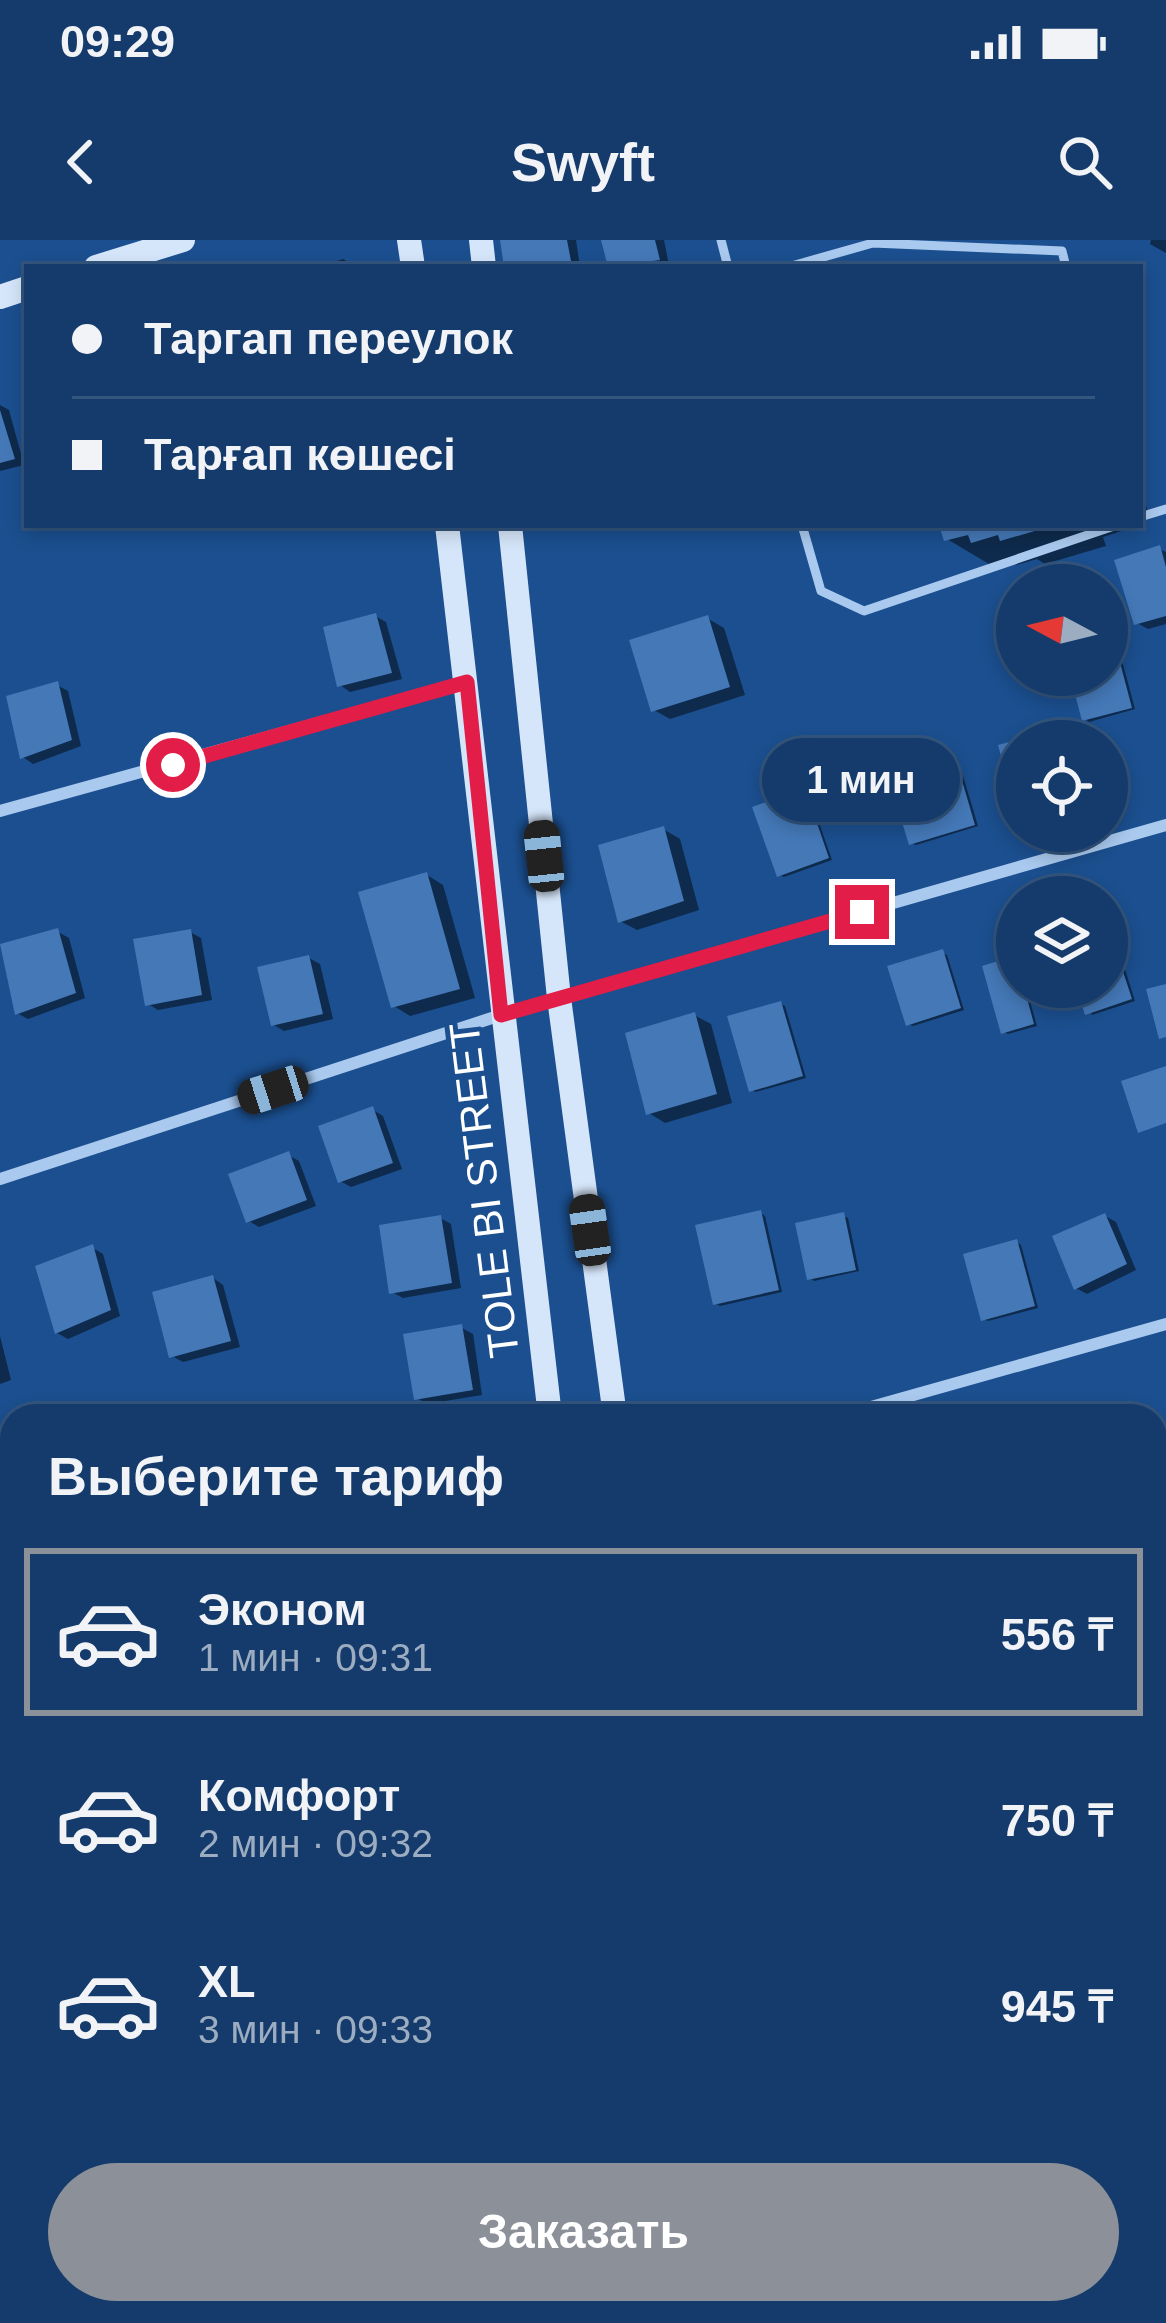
<!DOCTYPE html>
<html lang="ru">
<meta charset="utf-8">
<style>
body{margin:0;font-family:Helvetica,sans-serif;background:#1d4271;color:#f1f3f6;height:100vh;display:flex;flex-direction:column;font-size:45px;white-space:nowrap}
*{box-sizing:border-box;margin:0}
p{font-size:39px;color:#9dadc1}
.icon{flex:none;width:66px;height:66px;fill:none;stroke:currentColor;stroke-width:2;stroke-linecap:round;stroke-linejoin:round}
.map{position:relative;flex:1;overflow:hidden}
.sheet{position:absolute;left:0px;top:1164px;width:1167px;height:921px;display:flex;flex-direction:column;background:#143b6b;border-radius:36px 36px 0 0;box-shadow:0 6px 18px #0003,0 0 0 3px #33557e}
.sheet>*{flex:none}
.hud{position:absolute;left:24px;top:24px;width:1119px;height:264px;border-radius:0px;box-shadow:0 6px 18px #0003,0 0 0 3px #33557e;display:grid;align-content:center;height:264px;padding:0 48px;background:#143b6b}
.needle{width:78px;rotate:277deg}
.tools{position:absolute;left:996px;top:324px;display:grid;gap:24px}
.tools a{display:grid;place-items:center;width:132px;height:132px;border-radius:50%;background:#143b6b;box-shadow:0 6px 18px #0003,0 0 0 3px #33557e;font-size:60px}
.end{position:absolute;width:54px;height:54px;margin:-27px;border:15px solid #e11d48;background:#fff;box-shadow:0 0 0 6px #fff}
.from{border-radius:50%}
.bubble{position:absolute;height:84px;border-radius:42px;background:#143b6b;box-shadow:0 6px 18px #0003,0 0 0 3px #33557e;font-size:39px;font-weight:700;line-height:84px;text-align:center}
.car{position:absolute;width:36px;height:72px;margin:-36px -18px;border-radius:15px;box-shadow:0 0 9px 3px #0007;background:linear-gradient(#222 24%,#8ab4d8 0 40%,#222 0 76%,#8ab4d8 0 86%,#222 0)}
.hud b{display:flex;align-items:center;gap:42px;height:114px;font-size:45px}
.hud b+b{border-top:3px solid #33557e}
.hud i{width:30px;height:30px;background:#f1f3f6}
ul{padding:0;list-style:none}
li{display:flex;align-items:center;gap:36px;height:168px;margin:0 24px 18px;padding:0 24px;border:6px solid transparent;border-radius:0px}
li div{flex:1}
li b{display:block;font-size:45px}
li em{font-style:normal;font-weight:700}
li.on{border-color:#8c9099}
li>.icon{width:108px;height:108px;stroke-width:1.5}
h2{padding:0 48px;font-size:54px;line-height:144px}
.button{display:flex;gap:24px;margin-top:auto;padding:24px 48px}
.button a{flex:1;height:138px;border-radius:72px;background:#8c9099;color:#fff;font-size:48px;font-weight:700;line-height:138px;text-align:center}
.status{display:flex;justify-content:space-between;align-items:center;height:84px;padding:0 60px;background:#143b6b;direction:ltr}
.status svg{height:33px;fill:currentColor}
header{display:flex;justify-content:space-between;align-items:center;height:156px;padding:0 48px;background:#143b6b;font-size:54px;font-weight:700}
.map>svg:first-child{display:block}
.shadow{fill:#0007}
.building{fill:#4478b7}
.lines{fill:none;stroke-linecap:round;stroke-linejoin:round}
.lane{stroke:#a9c9ee;stroke-width:9}
.street{stroke:#a9c9ee;stroke-width:12}
.secondary{stroke:#d6e6fa;stroke-width:24}
.route{stroke:#e11d48;stroke-width:15}
.labels{text-anchor:middle;dominant-baseline:central;stroke-width:10;stroke-linejoin:round;paint-order:stroke}
.street-label{font-size:42px;fill:#fff;stroke:#1b4f8f}
</style>
<div class="status"><b>09:29</b><svg viewBox="0 0 49 12"><path d="M0 12V9h3v3zM5 12V6h3v6zM10 12V3h3v9zM15 12V0h3v12zM26 1h20v11H26zM47 4h2v5h-2z"/></svg></div>
<header><svg class="icon" aria-label="back" viewBox="0 0 24 24"><path d="M15 5l-7 7 7 7"/></svg>Swyft<svg class="icon" aria-label="search" viewBox="0 0 24 24"><circle cx="10" cy="10" r="6"/><path d="M15 15l6 6"/></svg></header>
<div class="map">
<svg width="1166" height="2083" viewBox="0 0 1166 2083">
<rect width="100%" height="100%" fill="#1b4f8f"/>
<path class="shadow" d="M503 0H576L580 27H507Z
M604 0H664L669 25 611 27Z
M1151 0H1166V13L1150 4Z
M343 19 357 27H319Z
M0 165 9 170 24 225 0 231Z
M1140 244 1149 276 1140 279Z
M943 285H1130L1131 288 1103 297 1106 306 1045 324 1037 319 1016 325 1005 319 989 324 947 299Z
M1159 309 1166 312V384L1148 389 1137 383Z
M375 376 386 382 402 439 350 452 340 445Z
M707 378 724 388 745 455 670 479 654 470Z
M1112 395 1116 398 1135 469 1089 482 1085 479 1073 435H1107V397Z
M57 445 68 451 81 506 33 524 23 517Z
M953 516 958 519 978 586 916 605 912 603Z
M804 551 809 554 832 620 784 637 779 635Z
M663 589 680 599 699 670 637 690 620 681Z
M427 635 443 645 475 758 410 776 394 766Z
M58 692 69 698 85 758 28 779 17 773Z
M190 692 201 698 212 760 158 770 148 764Z
M1113 704 1118 707 1135 761 1092 775 1079 747H1107V706Z
M942 713 947 715 964 770 913 786 908 784Z
M309 718 320 724 333 779 284 791 274 785Z
M1014 719 1017 747H1026L1037 786 1008 794 1004 792Z
M781 764 785 766 806 838 756 852 751 850Z
M694 775 711 784 732 863 665 883 649 873Z
M373 870 383 876 402 929 351 947 340 941Z
M288 915 299 921 316 966 259 987 249 981Z
M761 973 765 976 782 1052 720 1066 715 1063Z
M843 976 848 978 859 1031 814 1041 810 1038Z
M1105 976 1116 982 1136 1030 1087 1054 1076 1048Z
M440 978 451 984 461 1048 403 1058 392 1052Z
M1017 1002 1021 1005 1038 1068 988 1081 984 1079Z
M93 1008 103 1014 120 1076 68 1099 57 1093Z
M213 1038 223 1045 240 1107 183 1122 172 1116Z
M462 1088 473 1094 482 1155 427 1164 417 1158Z
M0 1096 11 1140 0 1144Z
M12 1351V1416L0 1419V1354Z
M0 1567 4 1569 12 1609V1644L0 1646Z
M49 2073H107L109 2083H50Z
M135 2073H192L194 2083H137Z
M239 2073H290L291 2075 243 2083Z"/>
<path class="building" d="M500 0H567L572 26 504 27Z
M601 0H655L660 20 608 27Z
M0 170 15 219 0 223Z
M939 285H1052V286L1000 301 998 295 971 303 968 295 944 301Z
M1160 305 1166 327V376L1134 385 1114 320Z
M376 373 392 433 337 447 323 387Z
M708 375 730 447 651 472 629 400Z
M1112 392 1132 468 1082 481 1070 435H1107V394Z
M58 441 72 500 20 519 6 456Z
M1054 490 1057 501H1018V500Z
M1017 500V571H1016L998 505Z
M954 513 975 585 909 605 887 533Z
M805 548 829 618 777 637 752 567Z
M664 586 684 661 618 683 598 605Z
M427 632 460 749 391 768 358 652Z
M58 688 76 753 15 775 0 704Z
M191 689 202 755 145 766 133 699Z
M1113 701 1132 759 1085 775 1076 747H1107V703Z
M943 709 961 768 906 786 887 726Z
M309 715 323 774 271 786 257 727Z
M1014 716 1017 747H1024L1034 784 1001 794 982 726Z
M1166 744V797L1159 799 1146 749Z
M781 761 803 836 749 852 727 776Z
M695 772 717 854 646 875 625 793Z
M1166 826V883L1138 893 1121 841Z
M373 866 393 923 338 943 318 886Z
M289 911 307 960 246 983 228 934Z
M761 970 779 1050 713 1065 695 985Z
M844 972 856 1030 807 1040 795 983Z
M1105 973 1127 1024 1074 1050 1052 996Z
M441 975 452 1043 389 1054 379 985Z
M1017 999 1035 1066 981 1081 963 1014Z
M93 1004 111 1070 55 1094 35 1026Z
M213 1035 231 1101 169 1118 152 1052Z
M462 1084 473 1150 414 1160 403 1094Z
M12 1348V1409L0 1412V1351Z
M1166 1548V1593L1164 1594 1155 1551Z
M1165 1877 1166 1950 1155 1953V1879Z
M12 1883V1955H10L0 1886Z
M46 2073H98L100 2083H47Z
M132 2073H184L186 2083H134Z
M236 2073H278V2075L238 2083Z
M1028 2073H1047L1049 2083H992Z"/>
<g class="lines">
<path class="lane" d="M721 0 728 27
M788 27 873 3 1062 11 1066 27
M1140 277 1166 269
M802 285 821 351 864 371 1117 285"/>
<path class="street" d="M0 571 466 442
M0 939 501 775 1166 585
M839 1176 1166 1084
M0 1478 12 1474
M1155 1675 1166 1672
M0 1995 12 1992"/>
<path class="secondary" d="M409 0 413 27
M481 0 484 27
M96 27 183 0
M0 57 27 48
M447 285 550 1176
M510 285 559 758 615 1176
M661 2073 662 2083
M740 2073 741 2083"/>
</g>
<g class="lines">
<path class="route" d="M173 525 467 442 501 775 862 672"/>
</g>
<g class="labels">
<g class="street-label">
<text transform="translate(484 950) rotate(-97)">TOLE BI STREET</text>
</g>
</g>
</svg>
<div class="tools">
<a><svg class="needle" viewBox="-14 -14 28 28"><path d="M0-13l5 13h-10z" fill="#e53935"/><path d="M0 13l5-13h-10z" fill="#9dadc1"/></svg></a>
<a><svg class="icon" aria-label="locate" viewBox="0 0 24 24"><circle cx="12" cy="12" r="6"/><path d="M12 2v4M12 18v4M2 12h4M18 12h4"/></svg></a>
<a><svg class="icon" aria-label="layers" viewBox="0 0 24 24"><path d="M12 4l9 5-9 5-9-5zM3 14l9 5 9-5"/></svg></a>
</div>
<i class="end from" style="left:173px;top:525px"></i>
<i class="end" style="left:862px;top:672px"></i>
<div class="bubble" style="left:762px;top:498px;width:198px">1 мин</div>
<i class="car" style="left:544px;top:616px;rotate:354deg"></i>
<i class="car" style="left:273px;top:850px;rotate:252deg"></i>
<i class="car" style="left:590px;top:990px;rotate:352deg"></i>
<div class="hud">
<b><i class="from"></i>Таргап переулок</b>
<b><i></i>Тарғап көшесі</b>
</div>
<section class="sheet">
<h2>Выберите тариф</h2>
<ul>
<li class="on"><svg class="icon" aria-label="car" viewBox="0 0 24 24"><path d="M5 17H2v-5l4-1 3-4h7l3 4 3 1v5h-3M9 17h6M6 11h13"/><circle cx="7" cy="17" r="2"/><circle cx="17" cy="17" r="2"/></svg><div><b>Эконом</b><p>1 мин · 09:31</p></div><em>556 ₸</em></li>
<li><svg class="icon" aria-label="car" viewBox="0 0 24 24"><path d="M5 17H2v-5l4-1 3-4h7l3 4 3 1v5h-3M9 17h6M6 11h13"/><circle cx="7" cy="17" r="2"/><circle cx="17" cy="17" r="2"/></svg><div><b>Комфорт</b><p>2 мин · 09:32</p></div><em>750 ₸</em></li>
<li><svg class="icon" aria-label="car" viewBox="0 0 24 24"><path d="M5 17H2v-5l4-1 3-4h7l3 4 3 1v5h-3M9 17h6M6 11h13"/><circle cx="7" cy="17" r="2"/><circle cx="17" cy="17" r="2"/></svg><div><b>XL</b><p>3 мин · 09:33</p></div><em>945 ₸</em></li>
</ul>
<div class="button"><a>Заказать</a></div>
</section>
</div>
